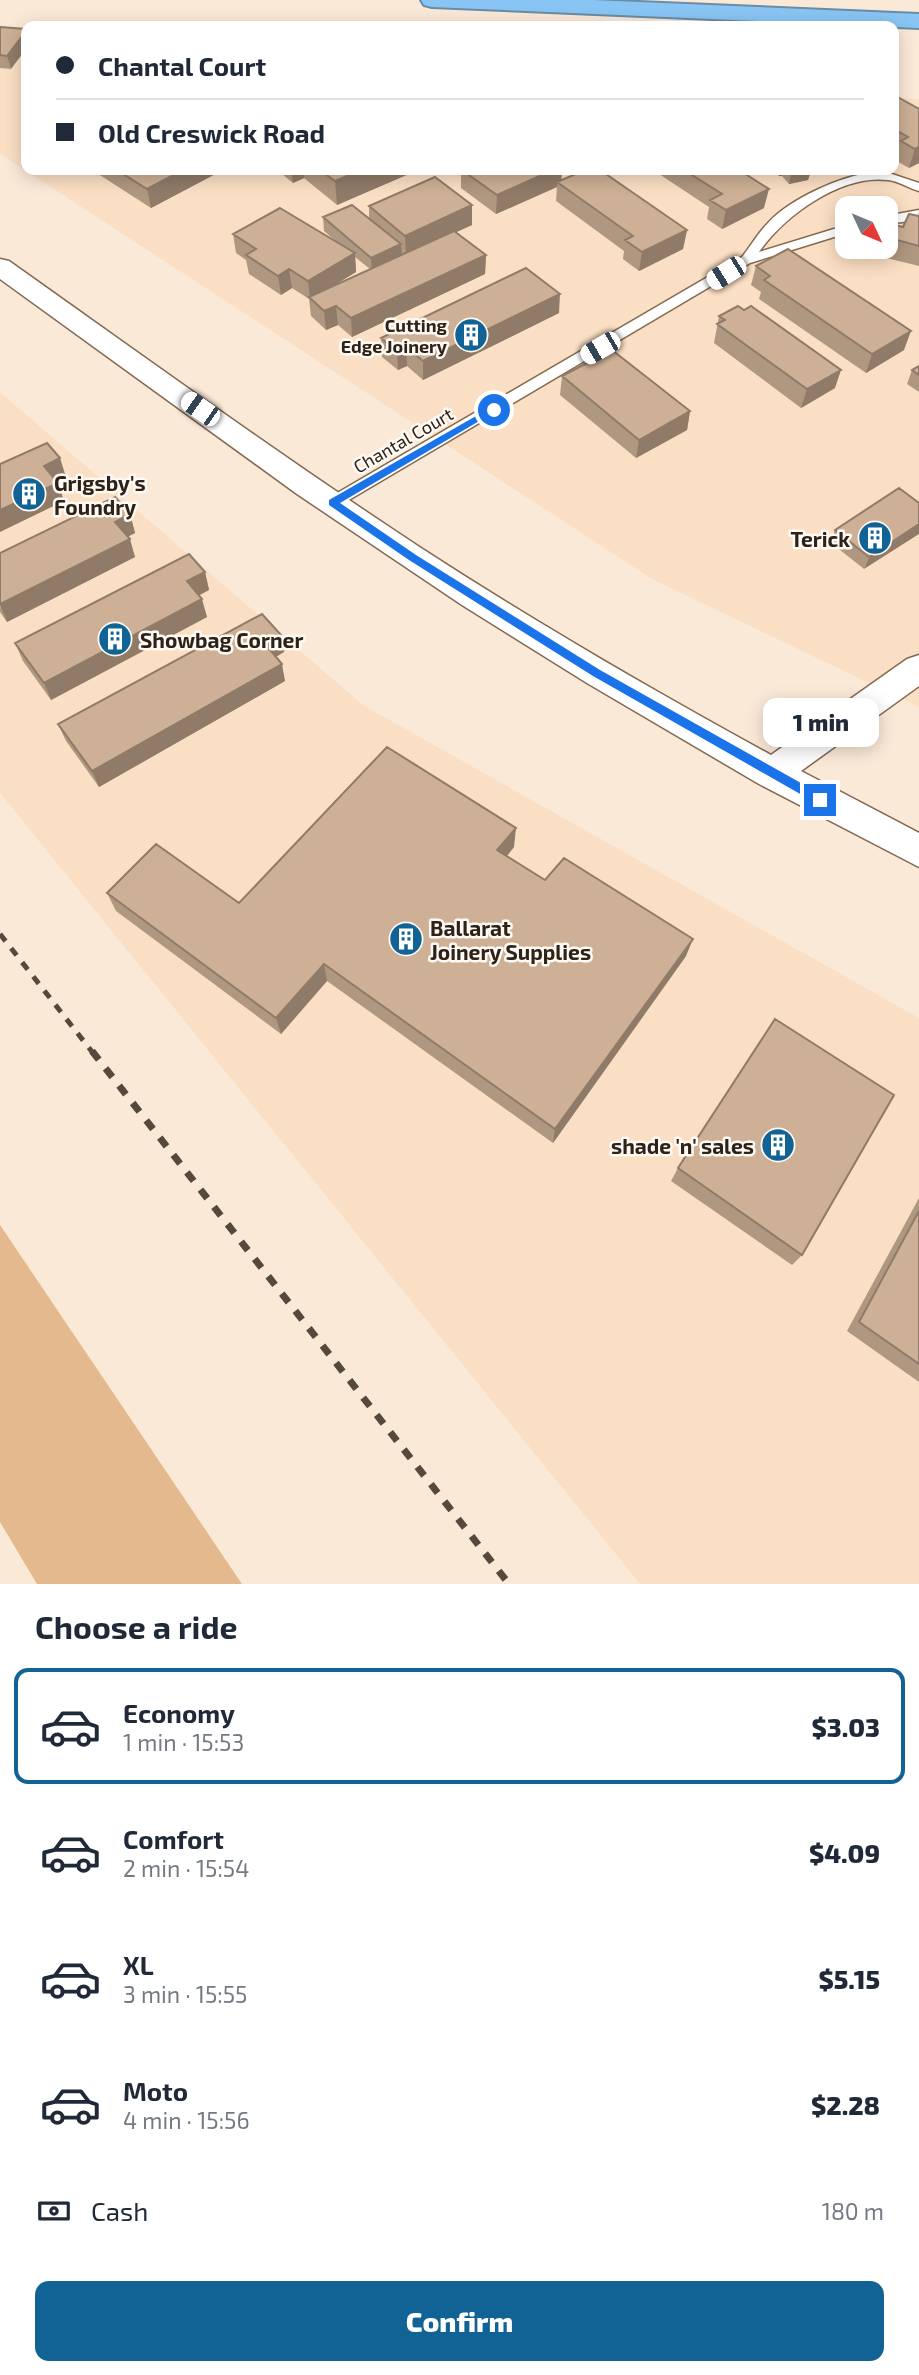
<!DOCTYPE html>
<meta charset="utf-8">
<style>
body{margin:0;font-family:"Exo 2",sans-serif;background:#f2f2f3;color:#1f2937;height:100vh;display:flex;flex-direction:column;font-size:26px;white-space:nowrap}
*{box-sizing:border-box;margin:0}
p{font-size:23px;color:#747a83}
.icon{flex:none;width:38px;height:38px;fill:none;stroke:currentColor;stroke-width:2;stroke-linecap:round;stroke-linejoin:round}
.map{position:relative;height:1584px;overflow:hidden}
.details{display:flex;flex-direction:column;background:#fff;flex:1}
.details>*{flex:none}
.top-card{position:absolute;left:21px;top:21px;width:878px;height:154px;border-radius:14px;box-shadow:0 4px 18px #0003;display:grid;align-content:center;height:154px;padding:0 35px;background:#fff}
.needle{width:46px;rotate:134deg}
.controls{position:absolute;left:835px;top:196px;display:grid;gap:14px}
.controls a{display:grid;place-items:center;width:63px;height:63px;border-radius:14px;background:#fff;box-shadow:0 4px 18px #0003;font-size:35px}
.end{position:absolute;width:32px;height:32px;margin:-16px;border:9px solid #1a73e8;background:#fff;box-shadow:0 0 0 4px #fff}
.from{border-radius:50%}
.bubble{position:absolute;height:49px;border-radius:14px;background:#fff;box-shadow:0 4px 18px #0003;font-size:23px;font-weight:800;line-height:49px;text-align:center}
.car{position:absolute;width:21px;height:42px;margin:-21px -10px;border-radius:9px;box-shadow:0 0 5px 2px #0007;background:linear-gradient(#fff 24%,#345 0 40%,#fff 0 76%,#345 0 86%,#fff 0)}
.top-card b{display:flex;align-items:center;gap:24px;height:66px;font-size:26px}
.top-card b+b{border-top:2px solid #e0e1e3}
.top-card i{width:18px;height:18px;background:#1f2937}
ul{padding:0;list-style:none}
li{display:flex;align-items:center;gap:21px;height:116px;margin:0 14px 10px;padding:0 21px;border:4px solid transparent;border-radius:14px}
li div{flex:1}
li b{display:block;font-size:26px}
li em{font-style:normal;font-weight:800}
li.active{border-color:#126395}
li>.icon{width:63px;height:63px;stroke-width:1.5}
h2{padding:0 35px;font-size:32px;line-height:84px}
.pay{display:flex;align-items:center;gap:18px;height:77px;padding:0 35px;font-size:26px}
.pay p{margin-inline-start:auto}
.cta{display:flex;gap:14px;margin-top:auto;padding:14px 35px}
.cta a{flex:1;height:80px;border-radius:14px;background:#126395;color:#fff;font-size:28px;font-weight:800;line-height:80px;text-align:center}
.map>svg:first-child{display:block}
.built{fill:#fbdfc4;fill-rule:evenodd}
.green{fill:#e5b98e}
.lines{fill:none;stroke-linecap:round;stroke-linejoin:round}
.lane-casing{stroke:#846950;stroke-width:3}
.street-casing{stroke:#846950;stroke-width:3}
.highway-casing{stroke:#698ca7;stroke-width:4}
.lane{fill:#fff;fill-rule:evenodd}
.street{fill:#fff;fill-rule:evenodd}
.highway{fill:#89c5f4;fill-rule:evenodd}
.rail-far1{stroke:#55493d;stroke-width:5;stroke-dasharray:9 9;stroke-linecap:butt}
.rail{stroke:#55493d;stroke-width:7;stroke-dasharray:11 11;stroke-linecap:butt}
.wall{fill:#b09780;fill-rule:evenodd}
.shaded-wall{fill:#907b68}
.building{fill:#cdb095;stroke:#907b68;stroke-width:2}
.route{fill:#1a73e8}
.labels{text-anchor:middle;dominant-baseline:central;stroke-width:5;stroke-linejoin:round;paint-order:stroke}
.far-poi-label{font-size:18px;font-weight:bold;fill:#2d2218;stroke:#fff9f3;text-anchor:end}
.far-street-label{font-size:18px;fill:#2d2218;stroke:#fff9f3}
.poi-label{font-size:21px;font-weight:bold;fill:#2d2218;stroke:#fff9f3;text-anchor:start}
</style>
<div class="map">
<svg width="919" height="1584" viewBox="0 0 919 1584">
<rect width="100%" height="100%" fill="#fbe9d8"/>
<path class="built" d="M0 37 26 39V170H894V98L919 99V707L652 579 0 154ZM847 208H886V247H847Z
M0 392 363 705 919 1018V1584H640L0 793Z"/>
<path class="green" d="M0 1225 242 1584H37L0 1522Z"/>
<g class="lines">
<g class="lane-casing">
<path id="lane" d="M874 172 889 173 919 183V191C908 188 899 181 888 180 841 174 784 216 759 252L847 225V233L750 263 337 507H327L325 503 327 499 742 257C751 246 758 233 768 223 791 198 841 176 874 172Z
M919 210 918 220 886 224V216Z"/>
</g>
<g class="street-casing">
<path id="street" d="M0 259 9 261C146 358 281 456 421 548 535 622 652 690 771 755L907 659 919 655V686L801 771 919 833V867L759 784 587 683 462 605 297 494 0 279Z"/>
</g>
<g class="highway-casing">
<path id="highway" d="M421 0H592L919 14V28L432 7 424 5Z"/>
</g>
<use href="#lane" class="lane"/>
<use href="#street" class="street"/>
<use href="#highway" class="highway"/>
<path class="rail-far1" d="M0 934 93 1053"/>
<path class="rail" d="M92 1051 509 1584"/>
</g>
<path class="wall" d="M0 27 11 69 0 68Z
M894 95 919 109V163L909 168 895 160 897 153 894 151Z
M92 170H223L151 208Z
M277 170H418L337 205 304 178 293 183Z
M461 170H562L561 180 577 173 572 170H600L687 230 683 249 639 271 623 259 624 251 556 201 557 187 496 214 461 188Z
M653 170H739L764 208 722 229 707 219 709 207Z
M774 170H811L808 180 789 184 782 176H779Z
M369 206 472 225 456 232 486 255 485 274 352 337 338 325 326 330 311 316 309 299 292 288 281 295 249 274 246 260 236 253 233 234 339 244 324 231 323 217 369 219ZM355 257 370 269 333 286 356 272Z
M919 216V266L878 256 881 247H886V233L903 227Z
M756 266 904 350 866 373 759 299 761 292 751 285Z
M559 313 423 380 407 366 398 370 382 357 381 338Z
M719 316 835 388 801 408 714 343Z
M919 366V392L907 384 912 370Z
M562 376 690 411 687 430 636 458 560 395Z
M899 488 864 569 830 542 835 530Z
M130 514 135 533 127 537 135 557 7 622 0 612V553Z
M205 572 209 590 199 595 207 617 51 700 23 661 15 643Z
M284 652 276 657 285 681 99 787 66 741 58 724Z
M514 847 507 856 545 880 686 956 553 1143 327 981 281 1034 116 911 107 893 239 903Z
M678 1168 802 1255 792 1265 671 1181Z
M919 1198V1382L847 1331Z"/>
<path class="shaded-wall" d="M26 31V49L11 69 7 56Z
M919 147V163L909 168 915 149Z
M183 170H223L151 208 147 189Z
M291 170H303L304 178 293 183Z
M362 170H418L337 205 335 181Z
M553 170H562L561 185 557 182V187L496 214 497 195Z
M780 170H784L782 176H779Z
M792 170H811L808 180 789 184Z
M769 189 764 208 722 229 726 210Z
M472 205V225L406 255 405 236Z
M687 230 683 249 639 271 642 252Z
M401 244 402 257 372 271 371 258Z
M355 253 356 272 311 299 310 298 308 281Z
M486 255 485 274 352 337 351 318Z
M289 269 292 288 281 295 278 276Z
M560 294 559 313 423 380V361Z
M336 306 338 325 326 330 324 311Z
M911 331 904 350 866 373 872 354Z
M406 347 407 366 398 370 397 351Z
M841 370 835 388 801 408 807 389Z
M690 411 687 430 636 458 639 440Z
M60 458 66 477 50 484 44 466Z
M58 483 64 501 0 532V510Z
M130 514 135 533 121 540 115 522Z
M919 524V534L864 569 869 557Z
M130 539 135 557 7 622 0 604Z
M205 572 209 590 192 599 187 581Z
M202 599 207 617 51 700 44 683Z
M281 635 284 652 268 661 265 644Z
M282 664 285 681 99 787 92 771Z
M516 828 514 847 496 869 497 850Z
M693 939 686 956 553 1143 555 1129Z
M324 964 327 981 281 1034 276 1018Z"/>
<path class="building" d="M171 24 194 26H174Z
M0 27 26 29V31L7 56 0 55Z
M894 95 919 109V147L915 149 901 141 908 137 894 129Z
M117 170H183L147 189Z
M320 170H362L335 181Z
M462 170H553L497 195Z
M585 170H600L687 230 642 252 625 240 633 236 557 182Z
M684 170H739L769 189 726 210 710 200 722 194Z
M435 177 472 205 405 236 369 206Z
M352 205 401 244 371 258 323 217Z
M280 208 355 253 308 281 289 269 278 276 246 255 256 249 233 234Z
M909 214 919 216V246L886 237V233L890 224 903 227Z
M454 231 486 255 351 318 336 306 324 311 309 297Z
M788 249 911 331 872 354 764 280 770 276 756 266Z
M526 268 560 294 423 361 406 347 397 351 381 338Z
M738 306 744 310 751 306 841 370 807 389 717 324 725 320 719 316Z
M612 350 690 411 639 440 562 376Z
M919 366V375L912 370Z
M47 443 60 458 44 466 58 483 0 510V464Z
M899 488 919 503V524L869 557 835 530Z
M115 497 130 514 115 522 130 539 0 604V553Z
M189 554 205 572 187 581 202 599 44 683 15 643Z
M262 614 281 635 265 644 282 664 92 771 58 724Z
M387 747 516 828 497 850 545 880 564 858 693 939 555 1129 324 964 276 1018 107 893 156 844 239 903Z
M775 1019 894 1095 802 1255 678 1168Z
M919 1211V1364L859 1322Z"/>
<path class="route" d="M490 408 498 410 340 503 416 555 600 670 824 796V803H816L593 676 409 560 329 505V500Z"/>
<defs>
<g id="building-disc" transform="scale(1.75)"><circle r="9.5" fill="#126395" stroke="#fff9f3"/><path d="M-4-6H4V6H1V3H-1V6H-4ZM-2.5-4.3h1.7v1.8h-1.7ZM.8-4.3h1.7v1.8H.8ZM-2.5-1h1.7V.8h-1.7ZM.8-1h1.7V.8H.8Z" fill="#fff"/></g>
</defs>
<g fill-rule="evenodd">
<use href="#building-disc" x="471" y="335"/>
<use href="#building-disc" x="29" y="494"/>
<use href="#building-disc" x="875" y="538"/>
<use href="#building-disc" x="115" y="639"/>
<use href="#building-disc" x="406" y="939"/>
<use href="#building-disc" x="778" y="1145"/>
</g>
<g class="labels">
<g class="far-poi-label">
<text x="447" y="325">Cutting<tspan x="447" dy="21">Edge Joinery</tspan></text>
</g>
<g class="far-street-label">
<text transform="translate(403 440) rotate(-30)">Chantal Court</text>
</g>
<g class="poi-label">
<text x="54" y="482">Grigsby's<tspan x="54" dy="24">Foundry</tspan></text>
<text x="850" y="538" text-anchor="end">Terick</text>
<text x="140" y="639">Showbag Corner</text>
<text x="430" y="927">Ballarat<tspan x="430" dy="24">Joinery Supplies</tspan></text>
<text x="754" y="1145" text-anchor="end">shade 'n' sales</text>
</g>
</g>
</svg>
<div class="controls">
<a><svg class="needle" viewBox="-14 -14 28 28"><path d="M0-13l5 13h-10z" fill="#e53935"/><path d="M0 13l5-13h-10z" fill="#747a83"/></svg></a>
</div>
<i class="end from" style="left:494px;top:410px"></i>
<i class="end" style="left:820px;top:800px"></i>
<div class="bubble" style="left:763px;top:698px;width:116px">1 min</div>
<i class="car" style="left:726px;top:273px;rotate:238deg"></i>
<i class="car" style="left:600px;top:348px;rotate:240deg"></i>
<i class="car" style="left:200px;top:409px;rotate:305deg"></i>
<div class="top-card">
<b><i class="from"></i>Chantal Court</b>
<b><i></i>Old Creswick Road</b>
</div>
</div>
<section class="details">
<h2>Choose a ride</h2>
<ul>
<li class="active"><svg class="icon" aria-label="car" viewBox="0 0 24 24"><path d="M5 17H2v-5l4-1 3-4h7l3 4 3 1v5h-3M9 17h6M6 11h13"/><circle cx="7" cy="17" r="2"/><circle cx="17" cy="17" r="2"/></svg><div><b>Economy</b><p>1 min · 15:53</p></div><em>$3.03</em></li>
<li><svg class="icon" aria-label="car" viewBox="0 0 24 24"><path d="M5 17H2v-5l4-1 3-4h7l3 4 3 1v5h-3M9 17h6M6 11h13"/><circle cx="7" cy="17" r="2"/><circle cx="17" cy="17" r="2"/></svg><div><b>Comfort</b><p>2 min · 15:54</p></div><em>$4.09</em></li>
<li><svg class="icon" aria-label="car" viewBox="0 0 24 24"><path d="M5 17H2v-5l4-1 3-4h7l3 4 3 1v5h-3M9 17h6M6 11h13"/><circle cx="7" cy="17" r="2"/><circle cx="17" cy="17" r="2"/></svg><div><b>XL</b><p>3 min · 15:55</p></div><em>$5.15</em></li>
<li><svg class="icon" aria-label="car" viewBox="0 0 24 24"><path d="M5 17H2v-5l4-1 3-4h7l3 4 3 1v5h-3M9 17h6M6 11h13"/><circle cx="7" cy="17" r="2"/><circle cx="17" cy="17" r="2"/></svg><div><b>Moto</b><p>4 min · 15:56</p></div><em>$2.28</em></li>
</ul>
<div class="pay"><svg class="icon" aria-label="cash" viewBox="0 0 24 24"><path d="M3 7h18v10H3z"/><circle cx="12" cy="12" r="2"/></svg>Cash<p>180 m</p></div>
<div class="cta"><a>Confirm</a></div>
</section>
